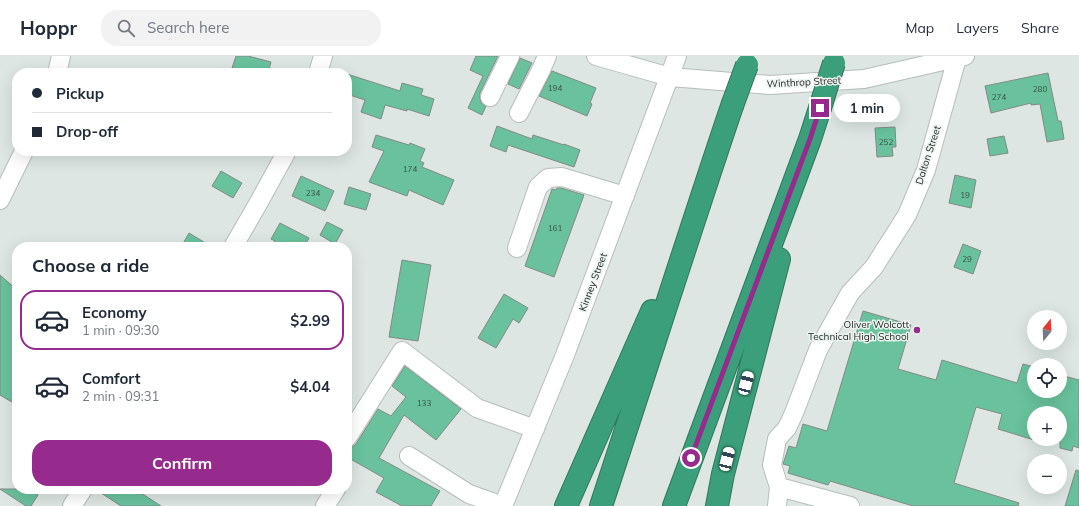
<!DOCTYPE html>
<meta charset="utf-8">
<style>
body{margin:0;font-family:Mulish,sans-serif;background:#f2f2f3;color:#1f2937;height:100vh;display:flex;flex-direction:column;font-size:15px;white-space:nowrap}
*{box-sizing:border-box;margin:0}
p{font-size:13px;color:#747a83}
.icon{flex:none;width:22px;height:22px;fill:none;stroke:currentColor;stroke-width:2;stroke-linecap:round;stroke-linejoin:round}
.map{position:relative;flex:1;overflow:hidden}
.side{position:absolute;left:12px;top:186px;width:340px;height:252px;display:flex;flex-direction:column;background:#fff;border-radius:16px;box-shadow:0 4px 16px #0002}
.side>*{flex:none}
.hud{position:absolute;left:12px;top:12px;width:340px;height:88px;border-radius:16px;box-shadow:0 4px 16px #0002;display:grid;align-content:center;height:88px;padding:0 20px;background:#fff}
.needle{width:26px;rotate:18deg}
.fabs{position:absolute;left:1027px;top:254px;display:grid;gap:8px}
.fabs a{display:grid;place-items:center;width:40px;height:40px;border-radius:50%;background:#fff;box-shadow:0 4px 16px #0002;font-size:20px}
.end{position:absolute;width:18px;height:18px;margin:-9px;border:5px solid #962b8d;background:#fff;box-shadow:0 0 0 2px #fff}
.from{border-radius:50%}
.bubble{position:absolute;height:28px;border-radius:14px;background:#fff;box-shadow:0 4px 16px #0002;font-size:13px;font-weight:700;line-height:28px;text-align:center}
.car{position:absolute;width:12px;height:24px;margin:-12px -6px;border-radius:5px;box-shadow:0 0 3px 1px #0007;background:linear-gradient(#fff 24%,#345 0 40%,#fff 0 76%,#345 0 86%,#fff 0)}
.hud b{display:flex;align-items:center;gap:14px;height:38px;font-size:15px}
.hud b+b{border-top:1px solid #e0e1e3}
.hud i{width:10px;height:10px;background:#1f2937}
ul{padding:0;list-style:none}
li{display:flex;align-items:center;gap:12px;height:60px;margin:0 8px 6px;padding:0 12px;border:2px solid transparent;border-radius:16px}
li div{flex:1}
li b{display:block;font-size:15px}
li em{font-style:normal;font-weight:700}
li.current{border-color:#962b8d}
li>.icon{width:36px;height:36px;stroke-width:1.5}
h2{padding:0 20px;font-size:18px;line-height:48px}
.button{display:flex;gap:8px;margin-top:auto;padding:8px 20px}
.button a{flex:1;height:46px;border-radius:16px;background:#962b8d;color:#fff;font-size:16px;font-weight:700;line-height:46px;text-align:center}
header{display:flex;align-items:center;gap:24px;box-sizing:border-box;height:56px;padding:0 20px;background:#fff;border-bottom:1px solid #e0e1e3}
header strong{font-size:19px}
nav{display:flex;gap:22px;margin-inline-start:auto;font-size:14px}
.search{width:280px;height:36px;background:#f2f2f3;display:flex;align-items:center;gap:10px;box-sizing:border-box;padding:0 14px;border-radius:16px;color:#747a83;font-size:15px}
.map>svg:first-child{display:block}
.building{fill:#69c29d;stroke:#828a86}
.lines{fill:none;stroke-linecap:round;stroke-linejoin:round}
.minor-casing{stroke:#b6beba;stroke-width:20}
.highway-casing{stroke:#33765e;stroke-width:24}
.minor{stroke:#fff;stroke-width:18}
.highway{stroke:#3a9f7a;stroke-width:22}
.highway-bridge-casing{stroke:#33765e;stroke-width:24;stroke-linecap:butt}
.highway-bridge{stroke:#3a9f7a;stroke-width:22}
.route{stroke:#962b8d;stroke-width:5}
.poi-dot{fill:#962b8d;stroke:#ebf3ef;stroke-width:1.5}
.labels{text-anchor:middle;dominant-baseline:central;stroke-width:3;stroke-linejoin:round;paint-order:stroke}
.number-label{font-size:8px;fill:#385146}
.street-label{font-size:10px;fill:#272b29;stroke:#ebf3ef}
.poi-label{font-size:10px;fill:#272b29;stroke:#ebf3ef;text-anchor:end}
</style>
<header>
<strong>Hoppr</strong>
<div class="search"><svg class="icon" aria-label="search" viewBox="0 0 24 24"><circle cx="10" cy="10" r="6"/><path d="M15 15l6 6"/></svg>Search here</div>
<nav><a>Map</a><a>Layers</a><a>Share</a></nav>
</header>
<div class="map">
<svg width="1079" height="450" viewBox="0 0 1079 450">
<rect width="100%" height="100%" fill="#dde6e2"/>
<path class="building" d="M236 0H248L271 6 268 17H249L232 12Z
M476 0H498L480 37V42L481 47 486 50 482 59 468 52 483 20 470 14Z
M520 2 532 7 519 33 508 28Z
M552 15 596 32 590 47 592 48 587 60 539 40Z
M1048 17 1058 65H1061L1064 83 1047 86 1040 48 1031 49V47L991 57 985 30Z
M347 18 400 35 402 27 423 33 421 39 434 43 429 60 407 53V55L385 49 381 63 361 56 365 44 347 38Z
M497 70 532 83 533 79 564 89V88L580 94 574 111 508 89 506 96 490 90Z
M895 71 896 91H892L893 100 877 101 875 72Z
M376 79 409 89 410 87 425 93 420 105 424 107 422 111 454 124 443 149 409 134 407 140 369 126 384 95 372 91Z
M1004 80 1008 97 990 100 987 83Z
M221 115 242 127 233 142 212 130Z
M955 119 976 124 971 152 949 147Z
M301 120 334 135 325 155 292 140Z
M349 131 371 138 366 154 344 148Z
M557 132H561L584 139 554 221 525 210 552 133 556 134Z
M327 166 343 174 335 188 320 179Z
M280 167 309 182 304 191H282L274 187 275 185 271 183Z
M189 177 212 191H181Z
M963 188 981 195 973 218 954 211Z
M402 204 431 209 418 285 389 281Z
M0 219 17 234V349L0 339Z
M504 238 528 252 519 267 513 263 496 292 478 282Z
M863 255 911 269 898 313 936 324 942 304 1017 327 1023 308 1034 311V335H1060V319L1079 324V392L1073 390 1072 395 1060 392V357H1034V384L998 373 1002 358 976 351 954 427 1019 447 1018 450H913L830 425 828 429 788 417 790 410 783 408 789 390 796 392 803 368 827 375Z
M405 310 461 353 436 384 404 359 379 402 440 435 431 450H402L376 436 384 422 347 401V392L352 391 356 388 378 353 391 360 406 341 392 330Z
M1076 414 1079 415V450H1065Z
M0 433H29L38 439 31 450H26Z
M95 433H135L161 450H121Z"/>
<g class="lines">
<g class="minor-casing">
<path id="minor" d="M596 0 670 21 770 29 864 23 965 0
M57 17 61 0
M318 17 323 0
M490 41 510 0
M519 57 541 14 547 0
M0 144 24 95
M233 191 259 146 287 95
M517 192 538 131 548 122 562 121 625 140
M347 382 402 295 477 352 535 373
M409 400 469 438 503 450
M779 431 850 450
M72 450 83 433
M325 450 336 433
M503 450 565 299 677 0
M777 450 779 431 772 409 777 383 787 372 794 357 818 294 850 237 874 211 907 159 926 114 957 2"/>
</g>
<g class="highway-casing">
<path id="highway" d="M566 450 652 255
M601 450C645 317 687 183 732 50
M674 450 810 83 820 52
M717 450 723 418 779 203"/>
</g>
<use href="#minor" class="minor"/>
<use href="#highway" class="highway"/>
<g class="highway-bridge-casing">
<path id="highway-bridge" d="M732 50 747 9
M820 52 834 7"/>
</g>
<use href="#highway-bridge" class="highway-bridge"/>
</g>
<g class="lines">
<path class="route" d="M691 402 810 83 820 52"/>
</g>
<circle class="poi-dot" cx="917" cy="274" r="4"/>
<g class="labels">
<g class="number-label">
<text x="555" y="32">194</text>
<text x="1040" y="33">280</text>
<text x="999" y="41">274</text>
<text x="886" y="86">252</text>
<text x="410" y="113">174</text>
<text x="313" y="137">234</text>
<text x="965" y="139">19</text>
<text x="555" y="172">161</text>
<text x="967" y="203">29</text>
<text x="424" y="347">133</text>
</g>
<g class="street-label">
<text transform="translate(804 26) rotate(-3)">Winthrop Street</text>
<text transform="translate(928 99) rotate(-72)">Dalton Street</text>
<text transform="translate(593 226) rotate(-69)">Kinney Street</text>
</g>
<g class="poi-label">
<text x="909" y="268">Oliver Wolcott<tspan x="909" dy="12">Technical High School</tspan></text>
</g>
</g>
</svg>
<div class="fabs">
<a><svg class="needle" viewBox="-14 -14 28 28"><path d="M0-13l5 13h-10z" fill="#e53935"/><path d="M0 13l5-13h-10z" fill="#747a83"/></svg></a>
<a><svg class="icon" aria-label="locate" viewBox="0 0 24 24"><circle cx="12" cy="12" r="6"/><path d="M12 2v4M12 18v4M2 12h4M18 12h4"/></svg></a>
<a>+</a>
<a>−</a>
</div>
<i class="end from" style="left:691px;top:402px"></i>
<i class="end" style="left:820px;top:52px"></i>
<div class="bubble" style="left:834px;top:38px;width:66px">1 min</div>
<i class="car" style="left:746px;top:327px;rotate:15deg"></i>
<i class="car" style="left:727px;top:403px;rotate:14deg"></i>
<div class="hud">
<b><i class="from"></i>Pickup</b>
<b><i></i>Drop-off</b>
</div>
<section class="side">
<h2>Choose a ride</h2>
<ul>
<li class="current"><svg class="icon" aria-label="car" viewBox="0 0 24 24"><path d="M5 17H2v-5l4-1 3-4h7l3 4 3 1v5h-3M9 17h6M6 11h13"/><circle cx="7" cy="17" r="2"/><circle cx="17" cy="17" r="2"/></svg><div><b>Economy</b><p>1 min · 09:30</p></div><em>$2.99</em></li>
<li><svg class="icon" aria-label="car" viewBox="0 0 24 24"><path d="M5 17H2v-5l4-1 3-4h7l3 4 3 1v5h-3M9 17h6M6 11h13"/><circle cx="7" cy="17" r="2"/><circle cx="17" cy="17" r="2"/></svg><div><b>Comfort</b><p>2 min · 09:31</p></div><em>$4.04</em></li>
</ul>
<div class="button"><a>Confirm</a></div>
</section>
</div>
